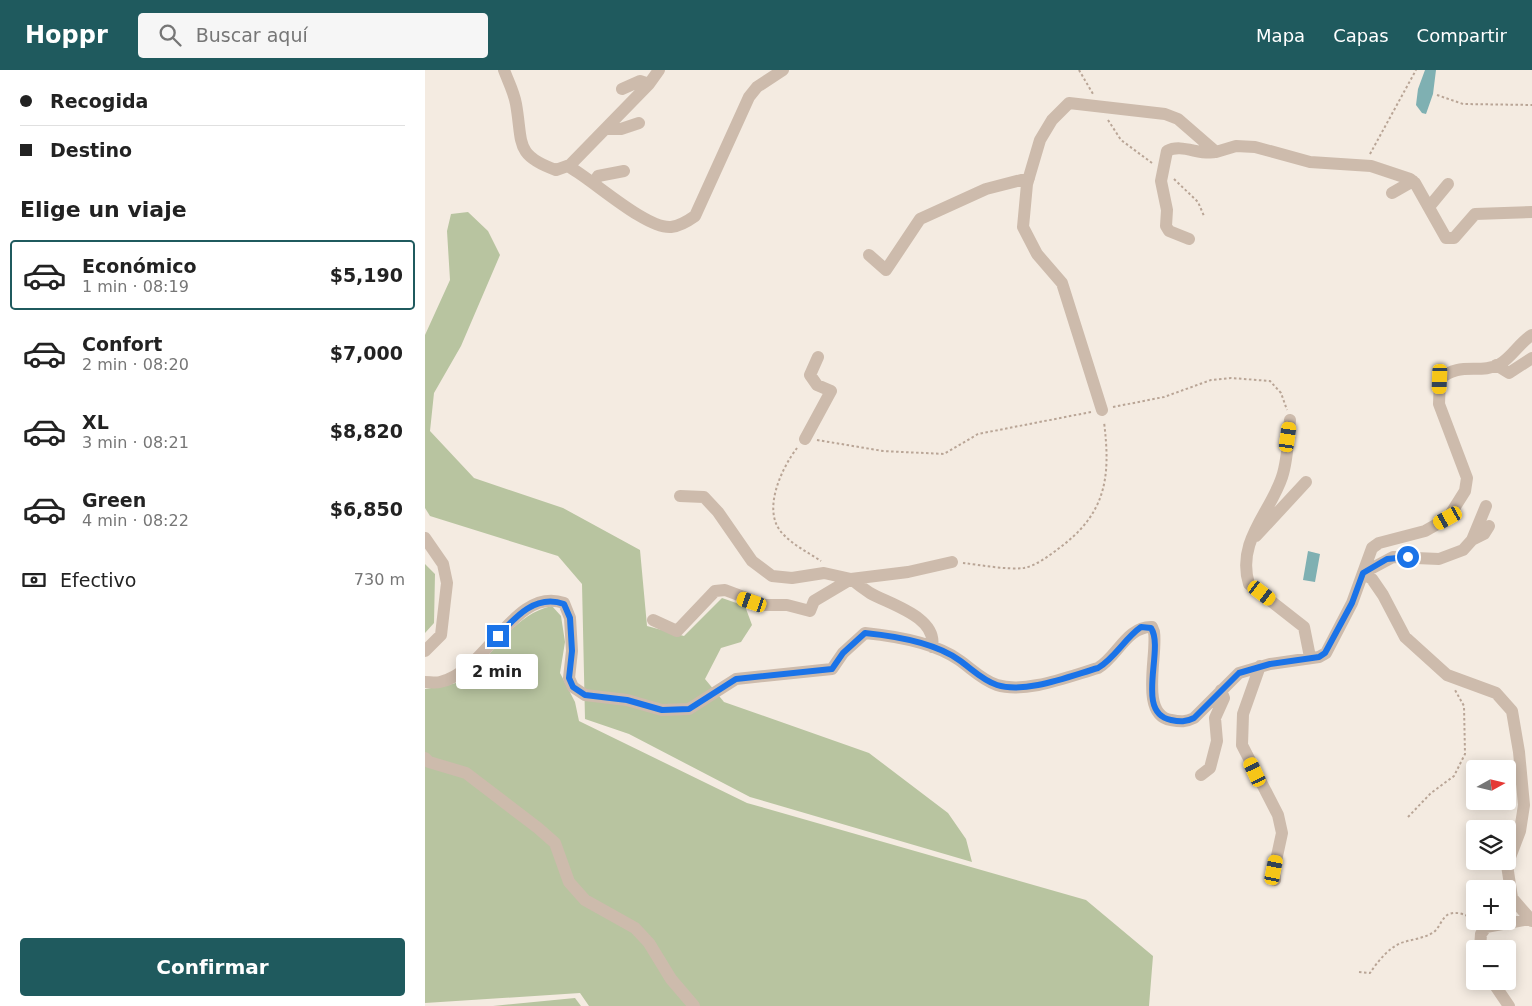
<!DOCTYPE html>
<html lang="es">
<meta charset="utf-8">
<style>
body{margin:0;font-family:"DejaVu Sans",sans-serif;background:#f6f6f6;color:#222;height:100vh;display:flex;flex-direction:column;font-size:19px;white-space:nowrap}
*{box-sizing:border-box;margin:0}
p{font-size:16px;color:#767676}
.icon{flex:none;width:28px;height:28px;fill:none;stroke:currentColor;stroke-width:2;stroke-linecap:round;stroke-linejoin:round}
.map{position:relative;flex:1;overflow:hidden}
.panel{display:flex;flex-direction:column;background:#fff;width:425px}
.panel>*{flex:none}
.guide{display:grid;align-content:center;height:110px;padding:0 20px;background:#fff}
.needle{width:32px;rotate:82deg}
.controls{position:absolute;left:1041px;top:690px;display:grid;gap:10px}
.controls a{display:grid;place-items:center;width:50px;height:50px;border-radius:5px;background:#fff;box-shadow:0 2px 12px #0003;font-size:25px}
.end{position:absolute;width:22px;height:22px;margin:-11px;border:6px solid #1a73e8;background:#fff;box-shadow:0 0 0 2px #fff}
.from{border-radius:50%}
.bubble{position:absolute;height:35px;border-radius:5px;background:#fff;box-shadow:0 2px 12px #0003;font-size:16px;font-weight:700;line-height:35px;text-align:center}
.car{position:absolute;width:15px;height:30px;margin:-15px -8px;border-radius:6px;box-shadow:0 0 4px 1px #0007;background:linear-gradient(#f5c518 24%,#345 0 40%,#f5c518 0 76%,#345 0 86%,#f5c518 0)}
.guide b{display:flex;align-items:center;gap:18px;height:48px;font-size:19px}
.guide b+b{border-top:1px solid #e0e0e0}
.guide i{width:12px;height:12px;background:#222}
ul{padding:0;list-style:none}
li{display:flex;align-items:center;gap:15px;height:70px;margin:0 10px 8px;padding:0 10px;border:2px solid transparent;border-radius:5px}
li div{flex:1}
li b{display:block;font-size:19px}
li em{font-style:normal;font-weight:700}
li.current{border-color:#1f5a5e}
li>.icon{width:45px;height:45px;stroke-width:1.5}
h2{padding:0 20px;font-size:22px;line-height:60px}
.pay{display:flex;align-items:center;gap:12px;height:55px;padding:0 20px;font-size:19px}
.pay p{margin-inline-start:auto}
.cta{display:flex;gap:10px;margin-top:auto;padding:10px 20px}
.cta a{flex:1;height:58px;border-radius:5px;background:#1f5a5e;color:#fff;font-size:20px;font-weight:700;line-height:58px;text-align:center}
header{display:flex;align-items:center;gap:30px;box-sizing:border-box;height:70px;padding:0 25px;background:#1f5a5e;color:#fff}
header strong{font-size:24px}
nav{display:flex;gap:28px;margin-inline-start:auto;font-size:18px}
.search{width:350px;height:45px;background:#f6f6f6;display:flex;align-items:center;gap:12px;box-sizing:border-box;padding:0 18px;border-radius:5px;color:#767676;font-size:19px}
main{display:flex;flex:1;min-height:0}
.map>svg:first-child{display:block}
.green{fill:#b8c4a0}
.water{fill:#7fb0b2}
.lines{fill:none;stroke-linecap:round;stroke-linejoin:round}
.path{stroke:#b9a596;stroke-width:2;stroke-dasharray:2.5 2.5;stroke-linecap:butt}
.minor{stroke:#cdbbac;stroke-width:12}
.route{stroke:#1a73e8;stroke-width:6}
</style>
<header>
<strong>Hoppr</strong>
<div class="search"><svg class="icon" aria-label="search" viewBox="0 0 24 24"><circle cx="10" cy="10" r="6"/><path d="M15 15l6 6"/></svg>Buscar aquí</div>
<nav><a>Mapa</a><a>Capas</a><a>Compartir</a></nav>
</header>
<main>
<section class="panel">
<div class="guide">
<b><i class="from"></i>Recogida</b>
<b><i></i>Destino</b>
</div>
<h2>Elige un viaje</h2>
<ul>
<li class="current"><svg class="icon" aria-label="car" viewBox="0 0 24 24"><path d="M5 17H2v-5l4-1 3-4h7l3 4 3 1v5h-3M9 17h6M6 11h13"/><circle cx="7" cy="17" r="2"/><circle cx="17" cy="17" r="2"/></svg><div><b>Económico</b><p>1 min · 08:19</p></div><em>$5,190</em></li>
<li><svg class="icon" aria-label="car" viewBox="0 0 24 24"><path d="M5 17H2v-5l4-1 3-4h7l3 4 3 1v5h-3M9 17h6M6 11h13"/><circle cx="7" cy="17" r="2"/><circle cx="17" cy="17" r="2"/></svg><div><b>Confort</b><p>2 min · 08:20</p></div><em>$7,000</em></li>
<li><svg class="icon" aria-label="car" viewBox="0 0 24 24"><path d="M5 17H2v-5l4-1 3-4h7l3 4 3 1v5h-3M9 17h6M6 11h13"/><circle cx="7" cy="17" r="2"/><circle cx="17" cy="17" r="2"/></svg><div><b>XL</b><p>3 min · 08:21</p></div><em>$8,820</em></li>
<li><svg class="icon" aria-label="car" viewBox="0 0 24 24"><path d="M5 17H2v-5l4-1 3-4h7l3 4 3 1v5h-3M9 17h6M6 11h13"/><circle cx="7" cy="17" r="2"/><circle cx="17" cy="17" r="2"/></svg><div><b>Green</b><p>4 min · 08:22</p></div><em>$6,850</em></li>
</ul>
<div class="pay"><svg class="icon" aria-label="cash" viewBox="0 0 24 24"><path d="M3 7h18v10H3z"/><circle cx="12" cy="12" r="2"/></svg>Efectivo<p>730 m</p></div>
<div class="cta"><a>Confirmar</a></div>
</section>
<div class="map">
<svg width="1107" height="936" viewBox="0 0 1107 936">
<rect width="100%" height="100%" fill="#f4ebe1"/>
<path class="green" d="M43 142 63 161 75 185 36 276 9 323 5 361 49 408 138 438 215 480 222 556 259 566 297 528 320 536 327 555 316 572 296 578 280 609 299 632 444 683 523 743 541 769 547 792 325 727 204 664 160 649 157 514 133 486 5 446 0 438V265L25 210 22 161 26 144Z
M0 494 10 504 9 553 0 563Z
M127 536 136 546 140 572 135 603 150 632 154 651 322 733 661 830 728 886 724 936H164L155 923 0 933V619C11 617 32 615 41 608 71 583 87 545 127 536Z
M150 928 156 936H68Z"/>
<path class="water" d="M1000 0H1011L1008 24 1001 44 997 43 991 35 993 19Z
M883 481 895 484 890 512 878 510Z"/>
<g class="lines">
<path class="path" d="M654 0 668 24
M1012 25 1038 34 1107 35
M683 50 696 70 727 93
M945 84 991 0
M749 109 773 132 779 146
M688 337 739 327 786 310 806 308 845 311 856 323 862 340
M392 370 458 381 519 384 553 364 666 342
M372 378C356 399 336 442 358 464 368 475 384 483 396 491
M538 493C556 495 582 500 599 498 610 496 624 486 633 479 681 444 686 408 679 352
M983 747 1006 723 1029 706 1040 684 1039 636 1030 620
M934 902 945 903C953 891 965 876 979 872 989 869 1000 868 1009 862 1015 857 1017 847 1024 844 1033 841 1042 845 1050 850"/>
<path class="minor" d="M79 0C83 11 89 22 91 34 98 73 89 85 131 100L145 95
M234 0 224 14 145 95 146 98C169 111 221 159 246 157 255 156 263 151 270 146L324 27 332 17 358 0
M197 19 215 11 224 14
M181 59H196L214 53
M169 113 173 106 199 101
M967 123 988 111
M1004 137 1023 114
M764 169 744 161 741 156 742 140 736 111 742 81C757 73 775 86 791 82
M444 185 461 200 495 149 561 119 604 108
M1071 295 1084 303 1107 288
M677 340 637 213 612 184 598 157 602 114 615 70 627 50 644 33 740 44 753 49 791 82 811 76 830 77 885 92 946 96 985 109 990 113 1021 168H1029L1050 144 1107 142
M865 350C863 368 863 389 857 407 845 443 811 472 824 514L879 557 885 587
M380 369 406 321 392 315 385 305 393 287
M255 426 279 427 293 442 327 491 347 506 367 508 399 503 426 509 483 502 527 492
M831 466 881 412
M0 468 18 494 22 513 16 565 0 581
M1047 470 1059 464 1064 456
M938 503 947 509 958 525 980 567 1022 605 1071 623 1087 641 1094 682 1099 735 1095 761 1082 795 1087 828 1107 851
M938 503 968 487 1014 489 1038 480 1047 470 1061 436
M426 509C432 514 439 519 445 523 464 534 513 547 507 577
M228 550 252 561 290 521 300 520 340 535H362L385 541 389 531 426 509
M835 596 818 644 817 675 853 745 857 763 849 800 850 810
M0 612C5 612 11 613 15 612 62 602 89 516 139 533L145 548 147 581 144 608 148 617 160 625 202 630 237 640 264 639 311 609 407 599 418 583 440 563C470 566 509 572 534 590 547 599 557 610 572 615 601 624 645 606 673 598 692 587 702 556 727 557L729 562C733 584 714 645 746 650 756 652 761 652 769 648L814 603 845 594 894 587 901 583 927 533 947 478 954 473 1000 461 1023 448 1040 421 1042 408 1014 334 1015 309C1035 291 1055 305 1075 294 1087 287 1095 272 1107 265
M0 688 4 692 41 703 113 758 130 773 144 812 160 830 210 858 224 873 246 909 269 936
M776 705 785 698 792 671 790 648 799 628 796 620
M1055 879 1056 864 1061 857 1105 849
M1067 911 1084 936"/>
</g>
<g class="lines">
<path class="route" d="M73 566C91 546 111 524 139 534L145 548 147 581 144 608 148 617 160 625 202 630 237 640 264 639 311 609 407 599 418 583 440 563C470 566 509 572 534 590 547 599 557 610 572 615 601 624 645 606 673 598 690 588 700 568 716 557L726 558C740 579 709 643 746 650 755 652 761 652 769 648L814 603 845 594 894 587 900 583 927 533 938 503 962 489 983 487"/>
</g>
</svg>
<div class="controls">
<a><svg class="needle" viewBox="-14 -14 28 28"><path d="M0-13l5 13h-10z" fill="#e53935"/><path d="M0 13l5-13h-10z" fill="#767676"/></svg></a>
<a><svg class="icon" aria-label="layers" viewBox="0 0 24 24"><path d="M12 4l9 5-9 5-9-5zM3 14l9 5 9-5"/></svg></a>
<a>+</a>
<a>−</a>
</div>
<i class="end from" style="left:983px;top:487px"></i>
<i class="end" style="left:73px;top:566px"></i>
<div class="bubble" style="left:31px;top:584px;width:82px">2 min</div>
<i class="car" style="left:1015px;top:309px;rotate:182deg"></i>
<i class="car" style="left:863px;top:367px;rotate:8deg"></i>
<i class="car" style="left:1023px;top:448px;rotate:241deg"></i>
<i class="car" style="left:837px;top:523px;rotate:127deg"></i>
<i class="car" style="left:327px;top:532px;rotate:289deg"></i>
<i class="car" style="left:830px;top:702px;rotate:335deg"></i>
<i class="car" style="left:849px;top:800px;rotate:11deg"></i>
</div>
</main>
